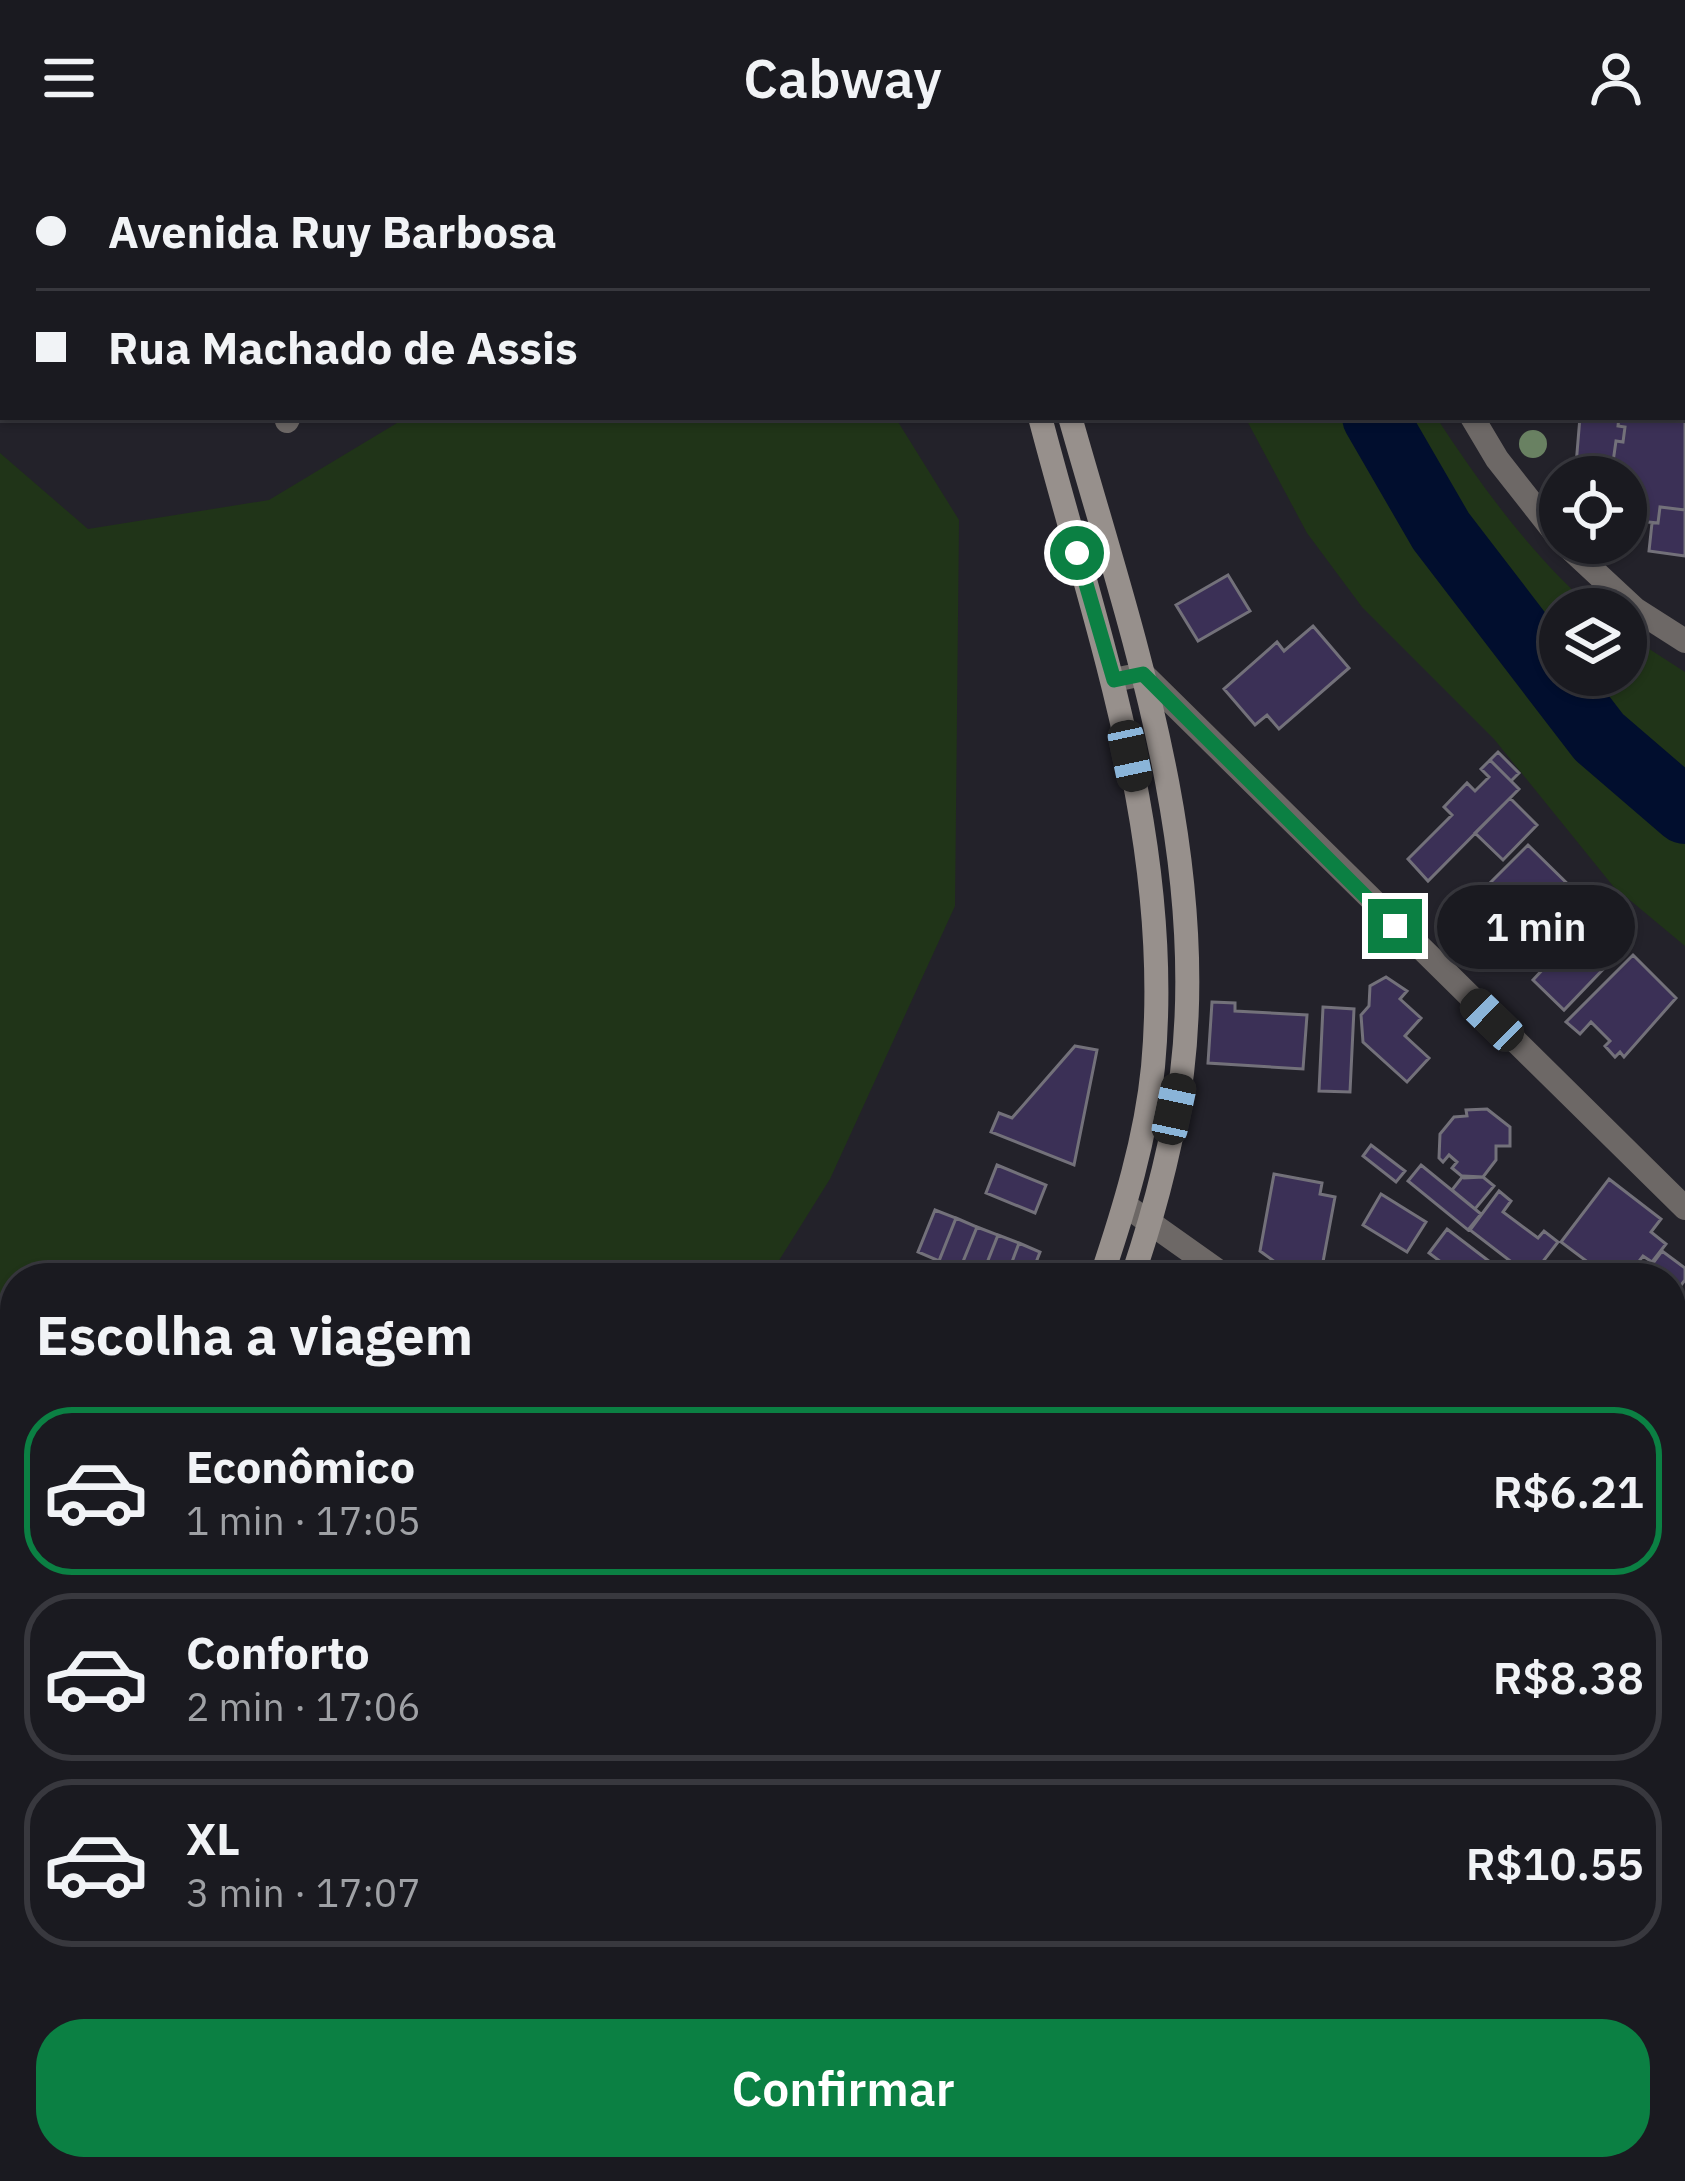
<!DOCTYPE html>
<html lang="pt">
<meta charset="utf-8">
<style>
body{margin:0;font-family:"IBM Plex Sans",sans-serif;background:#232329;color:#f1f3f6;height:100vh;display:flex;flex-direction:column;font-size:45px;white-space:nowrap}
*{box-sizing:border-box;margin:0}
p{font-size:39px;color:#9fa1a5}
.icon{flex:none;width:66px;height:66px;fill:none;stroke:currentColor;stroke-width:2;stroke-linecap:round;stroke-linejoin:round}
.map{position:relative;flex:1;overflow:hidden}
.panel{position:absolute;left:0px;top:1107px;width:1686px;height:918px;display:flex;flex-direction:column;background:#1a1a20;border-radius:48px 48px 0 0;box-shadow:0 3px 9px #0004,0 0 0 3px #38383e}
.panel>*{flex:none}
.hud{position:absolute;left:0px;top:0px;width:1686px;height:264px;box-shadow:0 3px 9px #0004,0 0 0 3px #38383e;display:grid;align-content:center;height:264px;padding:0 36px;background:#1a1a20}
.fabs{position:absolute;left:1539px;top:300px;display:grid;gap:24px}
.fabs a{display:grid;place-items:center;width:108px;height:108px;border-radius:50%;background:#1a1a20;box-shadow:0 3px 9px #0004,0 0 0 3px #38383e;font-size:60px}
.end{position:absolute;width:54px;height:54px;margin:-27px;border:15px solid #0b8043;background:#fff;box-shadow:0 0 0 6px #fff}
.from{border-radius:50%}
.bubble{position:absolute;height:84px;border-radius:42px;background:#1a1a20;box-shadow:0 3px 9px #0004,0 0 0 3px #38383e;font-size:39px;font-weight:600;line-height:84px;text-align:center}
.car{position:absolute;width:36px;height:72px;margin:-36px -18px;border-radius:15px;box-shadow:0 0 9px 3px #0007;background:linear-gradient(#222 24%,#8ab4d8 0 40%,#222 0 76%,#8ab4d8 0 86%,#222 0)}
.hud b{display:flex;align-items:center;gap:42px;height:114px;font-size:45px}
.hud b+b{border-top:3px solid #38383e}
.hud i{width:30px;height:30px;background:#f1f3f6}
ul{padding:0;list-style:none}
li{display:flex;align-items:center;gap:36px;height:168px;margin:0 24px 18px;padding:0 12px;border:6px solid #38383e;border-radius:48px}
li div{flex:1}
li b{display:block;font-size:45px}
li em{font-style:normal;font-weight:600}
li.selected{border-color:#0b8043}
li>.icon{width:108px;height:108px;stroke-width:1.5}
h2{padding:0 36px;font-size:54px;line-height:144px}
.button{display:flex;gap:24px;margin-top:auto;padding:24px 36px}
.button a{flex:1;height:138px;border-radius:48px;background:#0b8043;color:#fff;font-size:48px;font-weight:600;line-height:138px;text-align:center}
header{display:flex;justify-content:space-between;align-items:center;height:156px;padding:0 36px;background:#1a1a20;font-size:54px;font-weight:600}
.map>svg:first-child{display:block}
.green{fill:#203418}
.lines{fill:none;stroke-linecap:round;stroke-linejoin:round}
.river{stroke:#010e2e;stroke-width:66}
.building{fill:#3b3056;stroke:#73717a;stroke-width:3}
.minor{stroke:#6d6866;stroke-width:24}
.secondary{stroke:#97908c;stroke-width:24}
.tree{fill:#698162}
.route{stroke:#0b8043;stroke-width:15}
</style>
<header><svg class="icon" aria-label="menu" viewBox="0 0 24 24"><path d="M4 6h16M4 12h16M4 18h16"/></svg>Cabway<svg class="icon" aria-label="person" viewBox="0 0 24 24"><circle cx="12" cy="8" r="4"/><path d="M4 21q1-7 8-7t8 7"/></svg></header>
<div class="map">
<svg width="1685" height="2025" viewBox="0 0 1685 2025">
<rect width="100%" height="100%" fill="#23222a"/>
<path class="green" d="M0 0H192L3 3 0 183Z
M407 261H895L959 364 955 750 830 1023 768 1122H15V2010H315L306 2025H0V297L88 373 269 344Z
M1245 261H1436C1482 331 1530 397 1593 453H1560V519H1626V478L1685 516V790L1613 730 1494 583 1362 451 1307 377Z
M569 2010 665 2015 683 2025H556Z
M984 2010 990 2025H798V2010Z"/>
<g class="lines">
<path class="river" d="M1258 0 1259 3
M1375 261 1441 375 1599 581 1685 655"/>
</g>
<path class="building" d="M681 0H757V3H681Z
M1053 0H1110L1091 3Z
M1113 0H1180L1181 3H1113Z
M1683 246 1685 247V400L1649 395 1652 367 1637 364 1636 355 1626 354V321H1575L1580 261H1683Z
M1619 261 1685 264V354L1660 351 1658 367 1639 365 1636 355 1626 354V321H1619L1621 307 1613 306 1616 285 1623 286 1625 271 1618 270Z
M1228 419 1250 455 1198 485 1176 449Z
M1313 470 1349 512 1279 573 1267 559 1255 569 1224 533 1277 486 1284 495Z
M1498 596 1519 617 1511 625 1490 604Z
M1490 604 1519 633 1428 725 1408 703 1452 659 1444 651 1467 627 1475 635 1489 621 1481 613Z
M1510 642 1537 669 1503 704 1475 677Z
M1528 689 1582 742 1520 804 1511 795 1506 800 1492 789 1471 765 1476 760 1466 751Z
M1568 764 1612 804 1564 854 1533 824 1545 811 1533 800Z
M1633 799 1676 842 1624 901 1620 896 1615 901 1605 890 1610 885 1591 866 1580 878 1566 866Z
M1386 821 1407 835 1400 843 1421 862 1405 880 1429 902 1407 926 1363 886 1361 859 1369 850 1370 830Z
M1212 846 1235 847V855L1307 859 1303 913 1208 907Z
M1323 851 1354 853 1350 936 1319 935Z
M1075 890 1097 894 1074 1009 991 976 999 957 1012 962Z
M1487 953 1510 971V990H1496V1004L1483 1021 1464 1022 1452 1012 1457 1006 1449 999 1443 1006 1439 1002 1440 978 1454 961 1467 960 1466 954Z
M1371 989 1405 1015 1396 1026 1363 1000Z
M997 1009 1046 1029 1035 1057 986 1037Z
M1421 1009 1481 1058 1468 1074 1408 1025Z
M1274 1018 1322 1027 1320 1038 1335 1041 1320 1122H1297L1260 1095Z
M1463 1020 1483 1021 1494 1030 1475 1053 1452 1034Z
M1609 1023 1661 1063 1651 1076 1666 1088 1652 1106 1643 1100 1626 1122H1609L1561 1086Z
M1499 1035 1511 1045 1503 1056 1538 1082 1544 1075 1558 1086 1531 1121 1470 1074Z
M1381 1038 1426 1066 1407 1096 1363 1069Z
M935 1054 956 1062 939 1105 918 1096Z
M956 1062 977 1071 960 1113 939 1105Z
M977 1071 998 1079 981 1122 960 1113Z
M1447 1073 1511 1122H1462L1429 1097Z
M998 1079 1019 1087 1006 1122H981Z
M1019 1087 1040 1096 1030 1122H1006Z
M1662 1095 1685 1112V1124L1671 1142V1122H1642Z
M1671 1533 1685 1544V1555L1671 1574Z
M1671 1693 1685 1703 1671 1725Z
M1671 1770 1685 1781V1816L1676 1809 1671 1817Z
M1685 1826V1881L1671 1870V1844Z
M1348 2010H1414L1403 2025H1362L1346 2013Z
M1532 2010H1571L1560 2025H1553Z
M1571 2010H1614L1603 2025H1560Z
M1626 2010H1655L1641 2025H1622L1617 2021Z"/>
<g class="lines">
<path class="minor" d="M880 0 886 3
M1396 0 1420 3
M463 3 465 0
M1683 32H1685
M1472 261 1497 303 1560 383
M287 265 289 261
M1564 387 1635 453 1685 485
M1114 524 1143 518 1685 1052
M1125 1049 1228 1122
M1671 1462 1685 1472
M1671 1930 1685 1941
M1134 2010 1155 2025"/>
<path class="secondary" d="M972 0 973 3
M998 0 999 3
M1040 261C1096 475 1174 685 1153 911 1146 982 1124 1054 1101 1122
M1070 261C1130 472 1209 694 1182 917 1173 986 1154 1057 1132 1122
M411 2025 421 2010"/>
</g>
<circle class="tree" cx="1533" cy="288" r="14"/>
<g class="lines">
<path class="route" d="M1077 397 1114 524 1143 518 1395 770"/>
</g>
</svg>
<div class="fabs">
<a><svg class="icon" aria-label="locate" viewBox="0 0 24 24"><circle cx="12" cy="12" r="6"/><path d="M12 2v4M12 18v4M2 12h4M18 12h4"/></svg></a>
<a><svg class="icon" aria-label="layers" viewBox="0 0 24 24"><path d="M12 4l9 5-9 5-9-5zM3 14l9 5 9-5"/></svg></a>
</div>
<i class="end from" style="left:1077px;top:397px"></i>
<i class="end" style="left:1395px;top:770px"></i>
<div class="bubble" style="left:1437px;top:729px;width:198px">1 min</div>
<i class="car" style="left:1130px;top:600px;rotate:168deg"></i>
<i class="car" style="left:1492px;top:864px;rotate:314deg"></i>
<i class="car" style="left:1174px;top:953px;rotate:12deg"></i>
<div class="hud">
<b><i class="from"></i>Avenida Ruy Barbosa</b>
<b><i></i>Rua Machado de Assis</b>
</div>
<section class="panel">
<h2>Escolha a viagem</h2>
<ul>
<li class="selected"><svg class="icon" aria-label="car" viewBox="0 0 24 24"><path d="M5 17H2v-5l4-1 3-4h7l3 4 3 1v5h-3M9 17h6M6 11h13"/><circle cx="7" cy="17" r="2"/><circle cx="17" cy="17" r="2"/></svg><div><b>Econômico</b><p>1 min · 17:05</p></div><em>R$6.21</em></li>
<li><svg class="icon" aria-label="car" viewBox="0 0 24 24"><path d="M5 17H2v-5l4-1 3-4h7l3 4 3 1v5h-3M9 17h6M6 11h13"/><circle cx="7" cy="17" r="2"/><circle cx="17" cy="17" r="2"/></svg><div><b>Conforto</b><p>2 min · 17:06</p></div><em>R$8.38</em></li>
<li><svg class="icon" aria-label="car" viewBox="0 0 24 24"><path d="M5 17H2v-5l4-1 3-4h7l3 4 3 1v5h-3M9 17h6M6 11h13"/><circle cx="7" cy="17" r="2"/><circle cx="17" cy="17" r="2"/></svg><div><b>XL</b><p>3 min · 17:07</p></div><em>R$10.55</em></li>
</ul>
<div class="button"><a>Confirmar</a></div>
</section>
</div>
